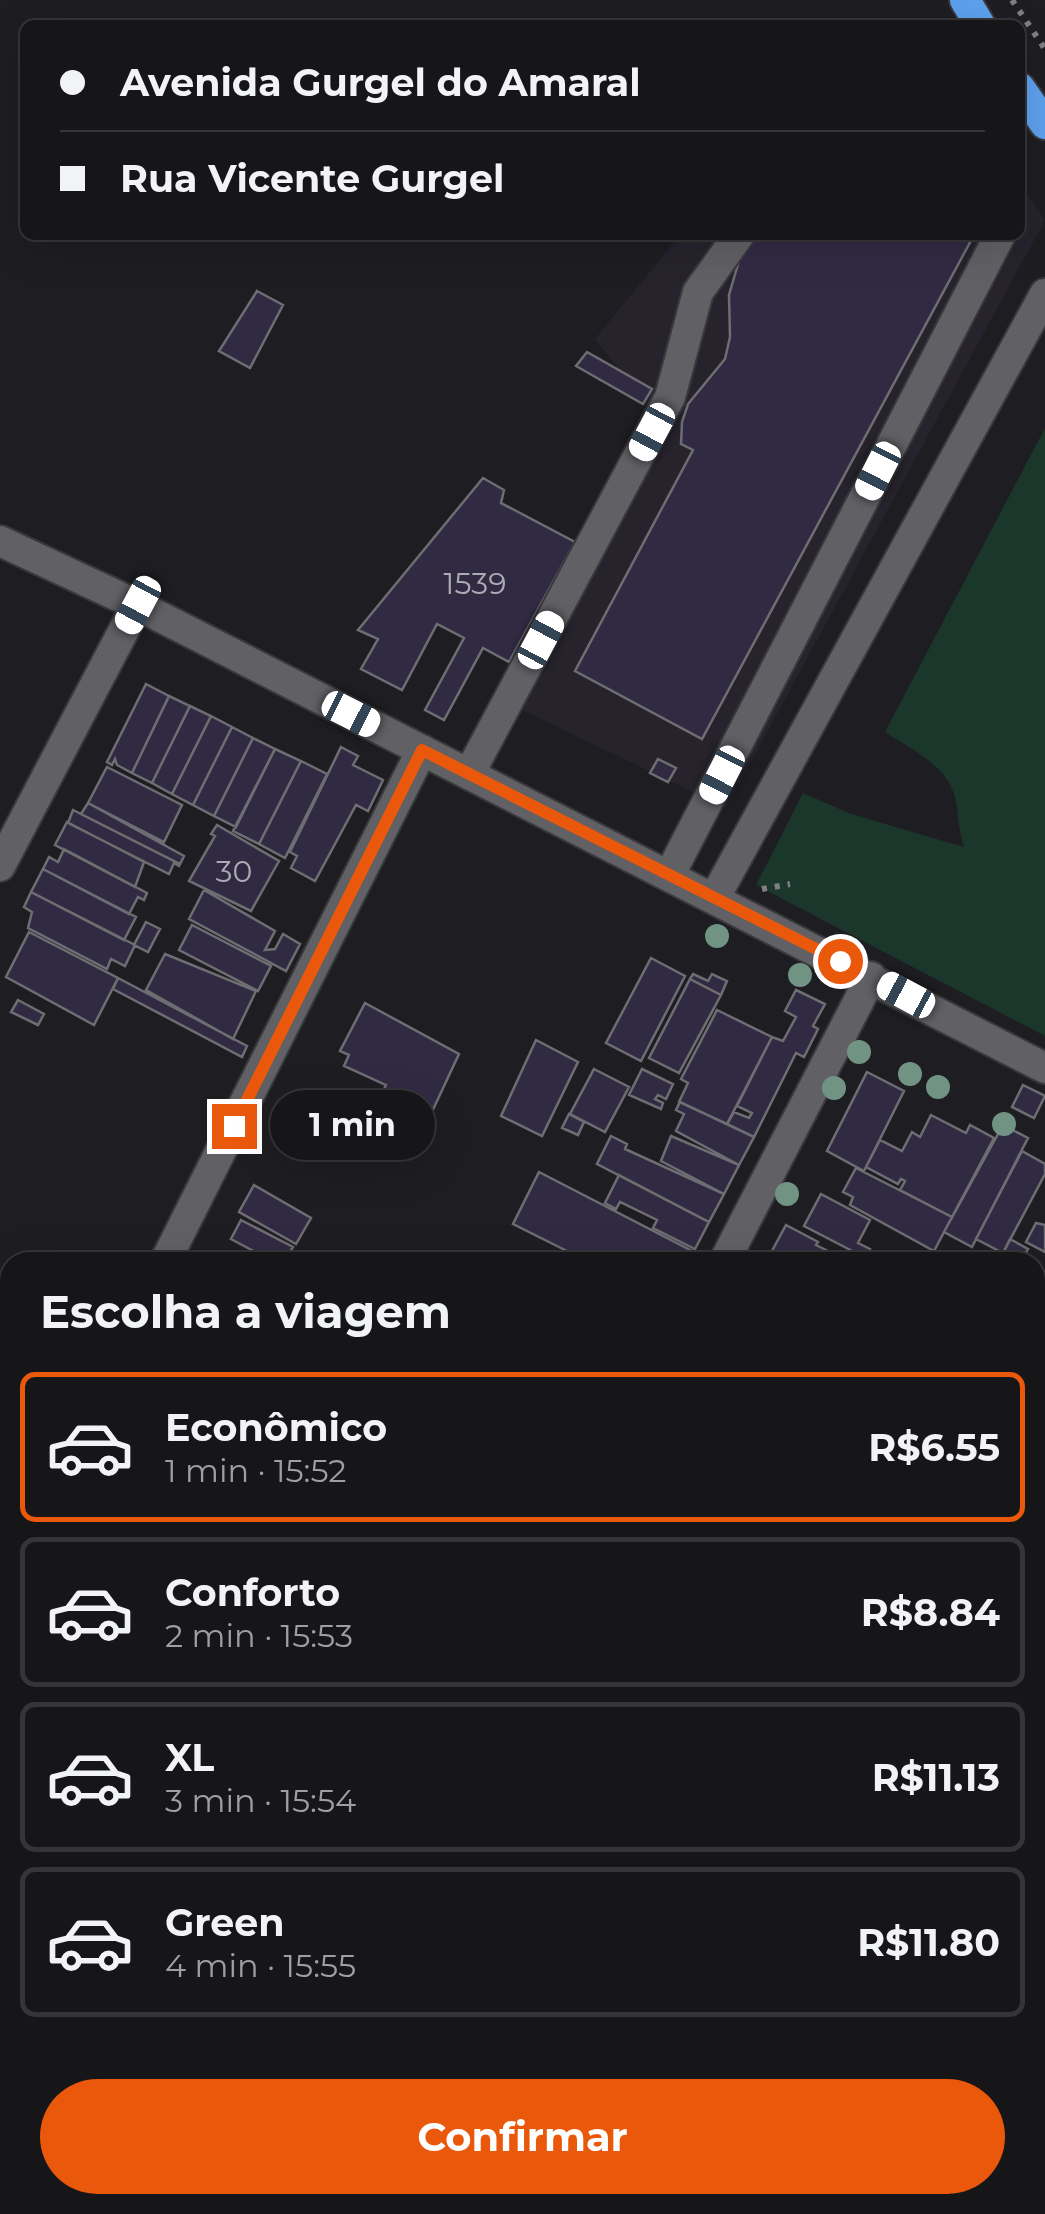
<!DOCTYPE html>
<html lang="pt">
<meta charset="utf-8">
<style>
body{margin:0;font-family:Montserrat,sans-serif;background:#1f1f22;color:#f1f3f6;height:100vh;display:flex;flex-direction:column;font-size:38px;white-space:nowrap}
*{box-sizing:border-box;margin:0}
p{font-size:32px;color:#9e9fa2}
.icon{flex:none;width:55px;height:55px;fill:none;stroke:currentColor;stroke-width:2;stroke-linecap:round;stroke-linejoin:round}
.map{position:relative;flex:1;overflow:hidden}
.panel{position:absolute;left:0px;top:1252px;width:1045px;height:962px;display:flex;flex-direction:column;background:#161619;border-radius:30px 30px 0 0;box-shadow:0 10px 40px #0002,0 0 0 2px #353538}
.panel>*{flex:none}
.top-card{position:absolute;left:20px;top:20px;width:1005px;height:220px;border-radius:15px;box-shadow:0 10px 40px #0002,0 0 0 2px #353538;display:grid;align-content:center;height:220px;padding:0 40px;background:#161619}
.end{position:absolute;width:45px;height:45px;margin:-22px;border:12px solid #ea580c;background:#fff;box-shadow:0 0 0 5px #fff}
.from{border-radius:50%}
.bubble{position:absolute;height:70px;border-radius:35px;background:#161619;box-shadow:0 10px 40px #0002,0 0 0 2px #353538;font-size:32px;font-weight:700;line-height:70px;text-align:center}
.car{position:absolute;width:30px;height:60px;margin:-30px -15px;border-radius:12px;box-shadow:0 0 8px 2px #0007;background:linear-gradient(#fff 24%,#345 0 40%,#fff 0 76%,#345 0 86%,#fff 0)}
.top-card b{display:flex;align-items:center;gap:35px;height:95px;font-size:38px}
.top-card b+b{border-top:2px solid #353538}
.top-card i{width:25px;height:25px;background:#f1f3f6}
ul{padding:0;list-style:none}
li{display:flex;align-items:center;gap:30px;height:150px;margin:0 20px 15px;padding:0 20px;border:5px solid #353538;border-radius:15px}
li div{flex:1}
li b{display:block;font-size:38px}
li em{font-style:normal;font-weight:700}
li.current{border-color:#ea580c}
li>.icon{width:90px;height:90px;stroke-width:1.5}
h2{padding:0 40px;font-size:45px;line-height:120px}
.action{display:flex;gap:20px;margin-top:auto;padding:20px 40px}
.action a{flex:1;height:115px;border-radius:60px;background:#ea580c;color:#fff;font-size:40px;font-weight:700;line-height:115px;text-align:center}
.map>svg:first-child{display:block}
.built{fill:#26232d}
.green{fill:#1b362b}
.building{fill:#312a43;stroke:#6e6d72;stroke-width:2.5}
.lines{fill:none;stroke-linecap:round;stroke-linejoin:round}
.minor-casing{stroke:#39383c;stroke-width:34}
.highway-casing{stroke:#39383c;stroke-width:34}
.path{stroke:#7f7f82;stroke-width:6;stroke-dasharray:5 8;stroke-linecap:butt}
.minor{stroke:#616065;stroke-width:30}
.highway{stroke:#5da0ec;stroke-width:30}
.tree{fill:#709384}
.route{stroke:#ea580c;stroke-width:12}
.labels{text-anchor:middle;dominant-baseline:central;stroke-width:8;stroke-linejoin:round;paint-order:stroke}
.number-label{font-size:30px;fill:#acaab2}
</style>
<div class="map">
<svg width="1045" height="2214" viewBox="0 0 1045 2214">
<rect width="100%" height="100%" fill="#1e1d21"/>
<path class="built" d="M1020 183 1045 220 726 808 493 696 648 406 595 339 680 235H1020Z"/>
<path class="green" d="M1045 428V1036L756 885 803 793 851 814 964 847C957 826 959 809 954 794 944 763 910 749 885 732Z"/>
<path class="building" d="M752 235H974L702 739 575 671 693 450 681 444 682 422 688 404 725 359 730 337 729 295 741 254Z
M257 291 283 305 250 368 219 351Z
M587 352 652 389 643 404 576 366Z
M483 478 504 490 501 503 575 542 509 662 483 648 444 720 425 710 464 638 437 624 402 690 361 669 378 639 358 630Z
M146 684 169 696 132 773 117 765 115 759 112 765 107 762Z
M169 696 190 706 152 783 132 773Z
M190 706 211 716 172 794 152 783Z
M211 716 232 727 193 805 172 794Z
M232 727 253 738 214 816 193 805Z
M253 738 275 749 236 827 214 816Z
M341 747 358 756 353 765 383 780 368 811 356 805 315 881 291 868 297 856 290 852Z
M275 749 301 761 259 844 233 831Z
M658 759 676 768 668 782 650 773Z
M301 761 327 774 285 858 259 844Z
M107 767 182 805 164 842 88 803Z
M88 803 184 856 180 864 81 814Z
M73 810 180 864 179 866 174 863 169 874 68 823Z
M67 822 144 862 135 887 55 845Z
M217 825 279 861 251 911 189 881 215 836 211 834Z
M64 849 147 893 144 900 138 897 129 914 43 869 49 857 58 862Z
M43 869 136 917 124 940 31 892Z
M204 890 275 931 265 950 275 949 283 934 300 944 286 971 189 919Z
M31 892 135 945 125 966 111 959 107 969 28 928 32 912 24 907Z
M146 922 160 929 148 952 134 945Z
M192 925 271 966 258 991 179 950Z
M29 932 118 978 94 1025 6 977Z
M165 954 256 991 233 1039 146 990Z
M651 958 685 976 641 1061 606 1043Z
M693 974 708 981 712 974 727 981 721 995 690 979Z
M118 978 247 1046 242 1057 113 989Z
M690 979 721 995 679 1073 649 1058Z
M796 990 825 1004 813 1026 818 1029 804 1057 796 1053 754 1137 727 1124 734 1112 749 1118 752 1113 737 1106 772 1037 783 1041 796 1017 785 1011Z
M18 1000 44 1014 38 1025 11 1012Z
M365 1003 459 1054 422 1133 405 1124 400 1133 371 1115 386 1085 344 1066 349 1055 340 1051Z
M717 1010 772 1037 727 1124 679 1102 688 1083 681 1079Z
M536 1040 578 1062 542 1136 501 1116Z
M594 1069 629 1087 605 1132 570 1114Z
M642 1069 673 1084 666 1099 658 1095 655 1099 663 1103 661 1109 629 1095Z
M867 1072 904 1091 864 1171 827 1151Z
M1023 1085 1045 1096 1034 1118 1012 1107Z
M680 1102 754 1137 739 1165 676 1131 684 1114 676 1110Z
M569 1114 584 1122 578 1135 562 1128Z
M931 1115 966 1133 970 1125 994 1138 952 1217 900 1190 905 1181 901 1179 898 1184 866 1167 880 1140 902 1151 912 1132 920 1137Z
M1003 1125 1028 1138 972 1247 944 1232Z
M611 1136 627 1144 625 1149 724 1194 709 1222 597 1164Z
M671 1136 739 1165 724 1194 661 1161Z
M1022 1151 1045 1164V1174L1003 1253 976 1239Z
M856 1168 952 1217 934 1251 850 1205 853 1197 843 1192Z
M539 1172 694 1252 688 1262H589L513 1224Z
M619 1175 709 1222 695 1249 653 1228 657 1220 620 1202 616 1209 605 1203Z
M254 1185 311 1218 296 1244 239 1212Z
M821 1194 870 1220 858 1243 870 1249 866 1258 804 1226Z
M241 1220 293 1247 284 1262H274L231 1239Z
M1036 1223 1045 1225V1252L1026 1242Z
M786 1225 818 1242 816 1245 850 1262H766Z
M1010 1239 1028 1249 1021 1262 1003 1253Z
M1035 1269 1045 1274V1307L1035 1302Z
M1035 1302 1045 1307V1342L1035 1337Z
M10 1372V1411L0 1406V1392Z
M1035 1427 1045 1433V1454L1035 1473Z
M9 1765 10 1833 8 1834 0 1830V1782Z
M10 1978V2023L0 2018V1998Z
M0 2018 10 2023V2049L0 2044Z
M0 2067 10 2072V2119L0 2113Z
M0 2113 10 2119V2166L0 2161Z
M0 2165 10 2170V2197L5 2208 0 2205Z
M1035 2165 1045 2171V2214H1007L1011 2205H1035Z
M10 2205H49L44 2214H6Z
M114 2205H174L192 2214H133Z
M318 2205H376L371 2214H335Z
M378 2205H439L435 2214H373Z
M449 2205H494L489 2214H446Z
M543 2205H590L585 2214H558Z"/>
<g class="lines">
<g class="minor-casing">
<path id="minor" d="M0 541 137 605 1045 1068
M469 774 670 397 698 292 739 235
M0 866 137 605
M670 874 1000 235
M715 897 1045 294
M165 1262 422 750
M724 1262 871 977
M1035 1588 1045 1568
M0 1592 10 1572
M0 1734 10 1739
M0 1945 10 1925
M239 2214 244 2205
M712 2214 717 2205"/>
</g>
<g class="highway-casing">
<path id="highway" d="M965 0 980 25
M1020 88 1045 124"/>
</g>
<path class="path" d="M1012 0 1045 49
M762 889 790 884"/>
<use href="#minor" class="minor"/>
<use href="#highway" class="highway"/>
</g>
<g class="tree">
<circle cx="717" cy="936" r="12"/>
<circle cx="800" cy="975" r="12"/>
<circle cx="859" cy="1052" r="12"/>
<circle cx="910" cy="1074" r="12"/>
<circle cx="938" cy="1087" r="12"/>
<circle cx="834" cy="1088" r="12"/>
<circle cx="1004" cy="1124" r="12"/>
<circle cx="787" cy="1194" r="12"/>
</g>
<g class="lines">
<path class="route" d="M234 1126 422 750 840 961"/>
</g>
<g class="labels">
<g class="number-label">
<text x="475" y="583">1539</text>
<text x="234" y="871">30</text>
</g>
</g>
</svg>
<i class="end from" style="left:840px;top:961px"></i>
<i class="end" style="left:234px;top:1126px"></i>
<div class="bubble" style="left:270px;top:1090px;width:165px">1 min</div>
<i class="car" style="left:652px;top:432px;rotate:208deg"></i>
<i class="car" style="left:878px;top:471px;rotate:207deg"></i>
<i class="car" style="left:138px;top:605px;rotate:208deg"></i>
<i class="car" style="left:541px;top:640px;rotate:28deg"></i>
<i class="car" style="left:351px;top:714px;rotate:117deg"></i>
<i class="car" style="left:722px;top:775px;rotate:207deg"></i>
<i class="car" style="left:906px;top:995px;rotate:298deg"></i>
<div class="top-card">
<b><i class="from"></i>Avenida Gurgel do Amaral</b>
<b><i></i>Rua Vicente Gurgel</b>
</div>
<section class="panel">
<h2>Escolha a viagem</h2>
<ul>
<li class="current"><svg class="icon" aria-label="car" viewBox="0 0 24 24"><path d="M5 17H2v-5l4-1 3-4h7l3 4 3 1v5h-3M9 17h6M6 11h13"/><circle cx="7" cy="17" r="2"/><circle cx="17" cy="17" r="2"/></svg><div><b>Econômico</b><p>1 min · 15:52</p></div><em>R$6.55</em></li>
<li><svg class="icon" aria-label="car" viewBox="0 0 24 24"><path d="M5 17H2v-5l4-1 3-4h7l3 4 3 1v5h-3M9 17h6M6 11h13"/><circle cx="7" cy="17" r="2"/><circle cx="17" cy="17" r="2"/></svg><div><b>Conforto</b><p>2 min · 15:53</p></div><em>R$8.84</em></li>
<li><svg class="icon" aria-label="car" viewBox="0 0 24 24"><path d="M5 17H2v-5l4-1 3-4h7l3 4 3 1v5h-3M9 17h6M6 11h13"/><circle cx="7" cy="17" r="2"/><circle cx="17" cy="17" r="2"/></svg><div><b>XL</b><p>3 min · 15:54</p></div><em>R$11.13</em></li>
<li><svg class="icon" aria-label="car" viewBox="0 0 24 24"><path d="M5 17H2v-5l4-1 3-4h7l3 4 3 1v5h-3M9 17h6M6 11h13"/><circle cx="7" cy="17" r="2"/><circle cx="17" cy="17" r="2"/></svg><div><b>Green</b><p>4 min · 15:55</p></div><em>R$11.80</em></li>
</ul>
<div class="action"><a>Confirmar</a></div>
</section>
</div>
